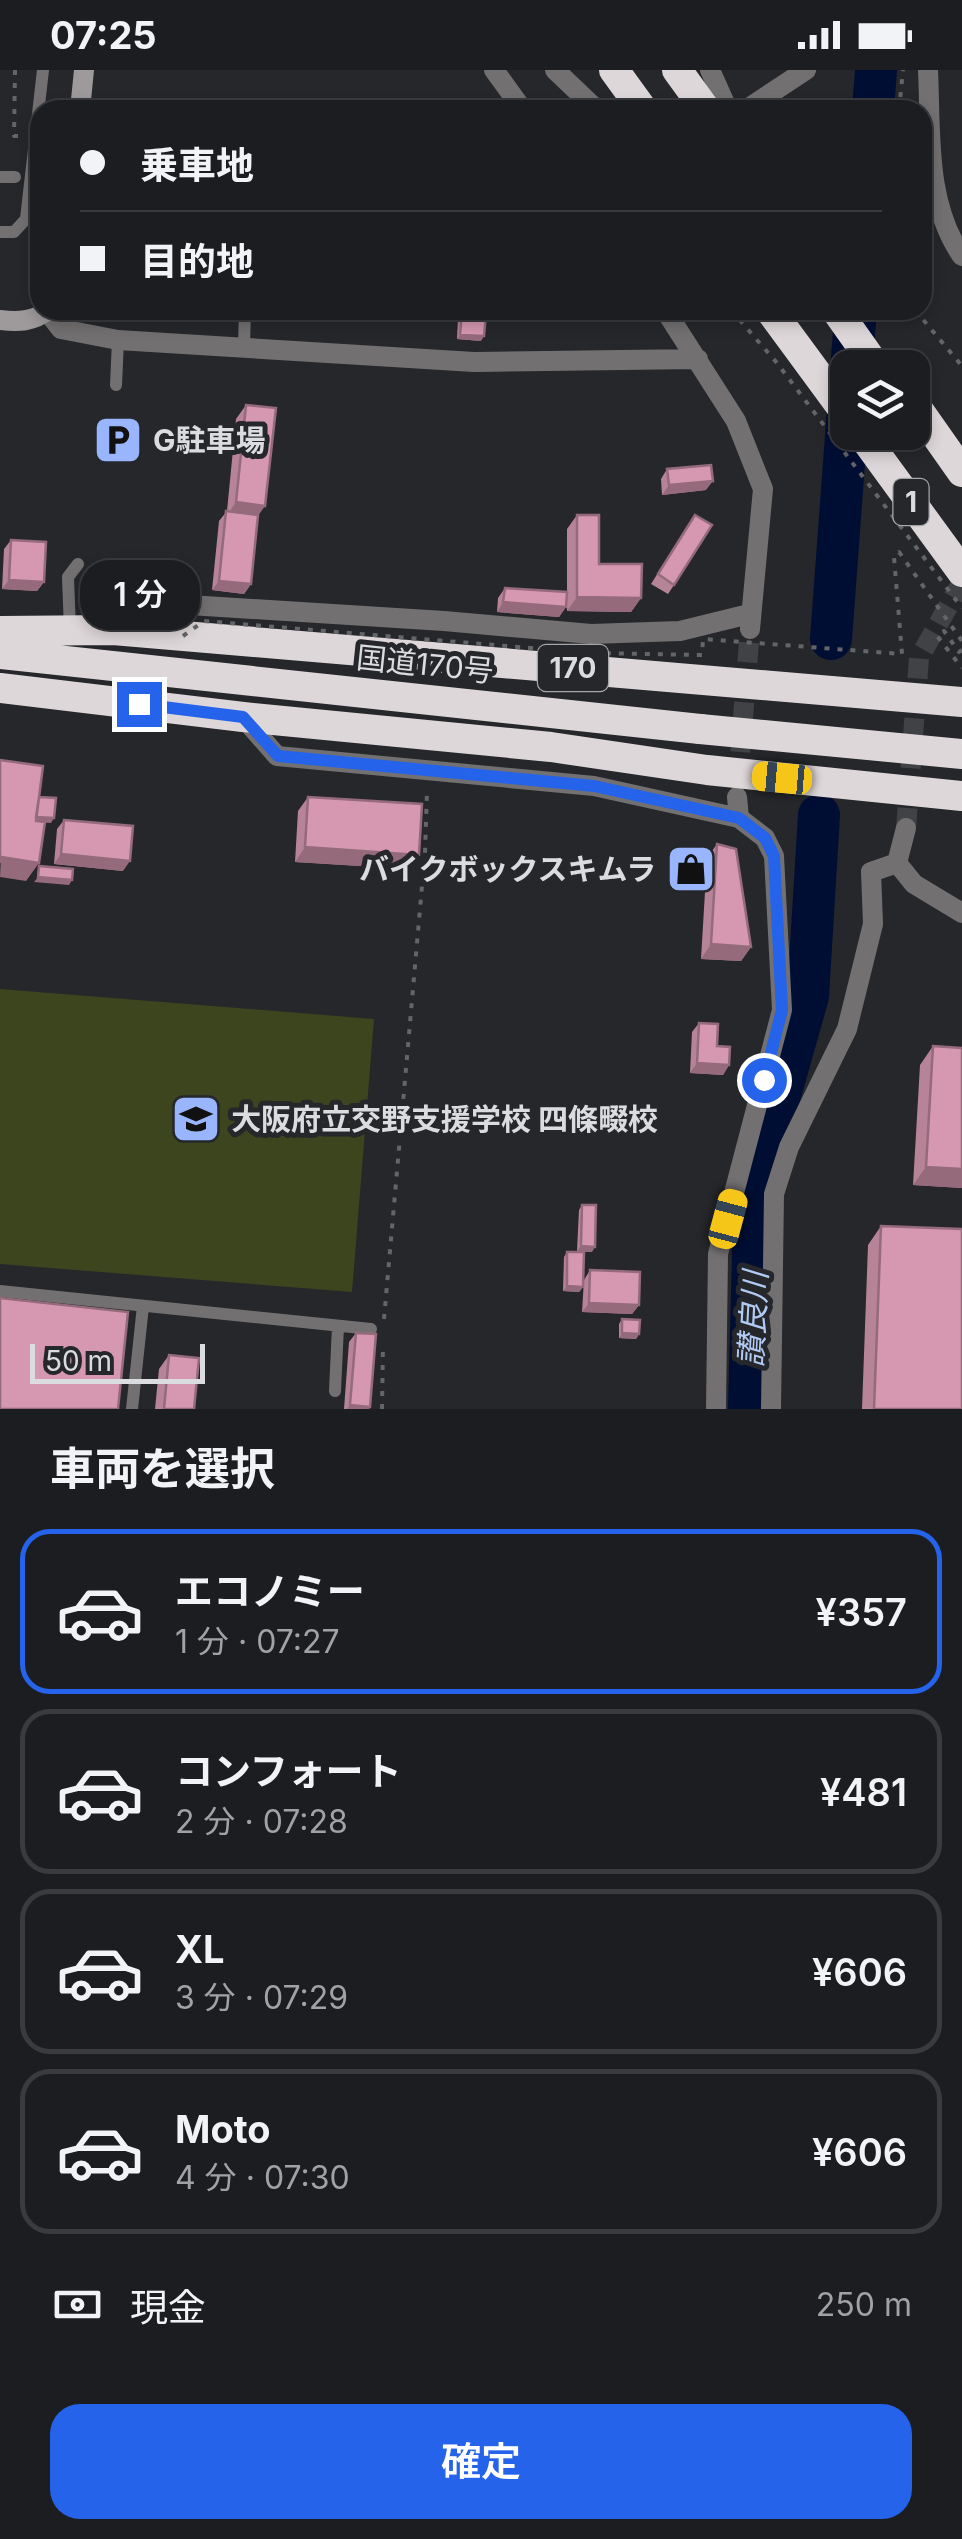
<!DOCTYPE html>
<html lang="ja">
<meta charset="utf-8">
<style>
body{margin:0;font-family:Inter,"Noto Sans JP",sans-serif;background:#252629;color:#f1f3f6;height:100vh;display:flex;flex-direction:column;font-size:38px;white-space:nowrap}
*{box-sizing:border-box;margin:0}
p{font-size:32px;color:#a0a2a5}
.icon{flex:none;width:55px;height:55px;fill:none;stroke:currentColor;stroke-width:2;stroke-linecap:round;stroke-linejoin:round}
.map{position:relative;height:1339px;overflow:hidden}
.side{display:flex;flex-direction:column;background:#1c1d20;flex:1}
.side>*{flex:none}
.guide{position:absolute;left:30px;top:30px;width:902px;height:220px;border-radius:30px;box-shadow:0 5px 15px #0003,0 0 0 2px #3a3b3e;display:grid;align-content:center;height:220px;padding:0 50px;background:#1c1d20}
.controls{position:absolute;left:830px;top:280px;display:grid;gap:20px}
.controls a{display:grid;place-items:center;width:100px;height:100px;border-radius:20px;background:#1c1d20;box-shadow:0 5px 15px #0003,0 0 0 2px #3a3b3e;font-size:50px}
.scale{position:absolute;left:30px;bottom:25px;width:175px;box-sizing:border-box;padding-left:10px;border:5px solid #dadcdf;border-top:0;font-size:28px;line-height:35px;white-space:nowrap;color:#dadcdf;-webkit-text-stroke:8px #25272b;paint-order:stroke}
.end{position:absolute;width:45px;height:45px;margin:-22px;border:12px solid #2563eb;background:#fff;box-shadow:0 0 0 5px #fff}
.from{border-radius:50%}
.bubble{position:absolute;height:70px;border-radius:30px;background:#1c1d20;box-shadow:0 5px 15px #0003,0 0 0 2px #3a3b3e;font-size:32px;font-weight:600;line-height:70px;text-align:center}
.car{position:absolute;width:30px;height:60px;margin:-30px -15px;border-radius:12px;box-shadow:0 0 8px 2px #0007;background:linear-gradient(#f5c518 24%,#345 0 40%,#f5c518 0 76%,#345 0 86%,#f5c518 0)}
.guide b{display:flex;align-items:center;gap:35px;height:95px;font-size:38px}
.guide b+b{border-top:2px solid #3a3b3e}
.guide i{width:25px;height:25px;background:#f1f3f6}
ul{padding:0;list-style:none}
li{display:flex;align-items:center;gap:30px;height:165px;margin:0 20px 15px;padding:0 30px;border:5px solid #3a3b3e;border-radius:30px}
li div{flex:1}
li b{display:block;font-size:38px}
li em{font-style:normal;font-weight:600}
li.on{border-color:#2563eb}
li>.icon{width:90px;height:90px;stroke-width:1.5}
h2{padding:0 50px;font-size:45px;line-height:120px}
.pay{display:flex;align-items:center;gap:25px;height:110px;padding:0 50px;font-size:38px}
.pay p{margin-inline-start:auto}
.button{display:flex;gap:20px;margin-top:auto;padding:20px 50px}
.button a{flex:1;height:115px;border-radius:30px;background:#2563eb;color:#fff;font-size:40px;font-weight:600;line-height:115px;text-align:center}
.status{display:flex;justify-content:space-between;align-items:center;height:70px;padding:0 50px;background:#1c1d20;direction:ltr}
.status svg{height:28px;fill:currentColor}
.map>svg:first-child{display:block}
.green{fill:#3d451e}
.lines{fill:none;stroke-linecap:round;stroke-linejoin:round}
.river{stroke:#000e34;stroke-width:42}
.street-tunnel{stroke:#404246;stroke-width:20;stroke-dasharray:20 10;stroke-linecap:butt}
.path{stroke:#636568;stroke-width:4;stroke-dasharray:5 8;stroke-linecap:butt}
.lane{stroke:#737071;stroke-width:12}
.street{stroke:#737071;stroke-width:20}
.secondary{stroke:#9e9a9b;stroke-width:20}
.highway{stroke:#ded7d9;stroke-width:30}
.path-bridge{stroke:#636568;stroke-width:4;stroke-dasharray:5 8;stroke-linecap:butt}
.lane-bridge{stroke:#737071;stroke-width:12}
.highway-bridge{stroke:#ded7d9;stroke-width:30}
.wall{fill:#b78397}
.shaded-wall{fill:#956a7b}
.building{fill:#d598b0;stroke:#956a7b;stroke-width:2.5}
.route{stroke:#2563eb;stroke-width:12}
.labels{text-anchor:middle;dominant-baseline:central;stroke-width:10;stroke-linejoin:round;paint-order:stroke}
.shield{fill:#25272b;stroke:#a4a6a9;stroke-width:2.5}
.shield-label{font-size:28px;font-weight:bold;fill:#dadcdf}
.poi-label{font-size:30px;font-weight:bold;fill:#dadcdf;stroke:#25272b;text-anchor:start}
.street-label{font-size:30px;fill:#dadcdf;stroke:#25272b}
.water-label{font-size:32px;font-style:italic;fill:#b0caf4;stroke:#25272b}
</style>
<div class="status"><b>07:25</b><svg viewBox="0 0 49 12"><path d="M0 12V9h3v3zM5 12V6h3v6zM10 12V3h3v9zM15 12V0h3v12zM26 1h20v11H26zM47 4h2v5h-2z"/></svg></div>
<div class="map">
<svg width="962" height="1339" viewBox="0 0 962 1339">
<rect width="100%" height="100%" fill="#25272b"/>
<path class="green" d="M0 919 374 949 352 1222 0 1194Z"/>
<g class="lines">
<path class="river" d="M873 40 876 0
M851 298 856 240
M831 569 848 339
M749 1339 754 1144 760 1096 808 926 819 745"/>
<path class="street-tunnel" d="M738 712 750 559
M906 758 919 588 962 512"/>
<path class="path" d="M15 0 14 66H18
M797 40 803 30
M899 40 903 0
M915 240 962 296
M962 580 959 582 944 561 937 566 962 598
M384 1249 425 782 427 721
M382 1339 383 1274"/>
<path class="lane" d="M0 107H15
M244 277 245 240
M116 315 118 270
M70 560 68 507 78 494
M0 1221 371 1259
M335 1321 338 1256
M132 1339 143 1236"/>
<path class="street" d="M494 0 523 40
M555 0 597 40
M710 0 728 40
M928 0C931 62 925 133 962 186
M750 37 806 0
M665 240 736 351 763 419 750 559
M47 241 61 259 118 270 474 292 698 289
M113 560 158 533 444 551 591 564 680 561 749 544
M243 647 277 686 594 716 739 748
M906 758 897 793 914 814 962 843
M716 1339 718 1184 782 940 774 786 765 768 739 748 737 727
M771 1339 774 1124 789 1077 847 959 873 854 871 802 897 793"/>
<path class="secondary" d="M80 40 84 0
M0 250C18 252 33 252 48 240"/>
<path class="highway" d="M614 0 643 40
M677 0 706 40
M770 240 848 346
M836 240 877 298
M912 331 962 402
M860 362 962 502
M0 561 113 560 962 632
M0 584 700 659
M0 618 243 647 551 677 707 700 962 726"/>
<path class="path-bridge" d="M731 240 777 293 962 538
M183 566 204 551 591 583 702 585 703 569 902 584 894 487 899 482 962 571"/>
<path class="lane-bridge" d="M0 162H14L26 149 43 0"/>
<path class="highway-bridge" d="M700 659 962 684"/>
</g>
<path class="wall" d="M462 243 481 271 457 269 458 248Z
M246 335 258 446 251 514 244 524 212 520 219 451 227 441 236 349Z
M667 399 706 420 662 425 661 409Z
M577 445 599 494 641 528 631 542 567 541V459Z
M688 455 674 515 668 524 651 514Z
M11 470 44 512 37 521 2 519 4 479Z
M505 518 566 537 559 547 497 542 498 528Z
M308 727 419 785 409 799 295 792 298 741Z
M64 750 123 801 54 794 57 759Z
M717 774 751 877 741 891 701 889 707 788Z
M699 953 717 976 729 995 723 1005 690 1003 692 962Z
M933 976 962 978V1118L913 1115 920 995Z
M582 1135 592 1182 577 1181 579 1140Z
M881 1156 962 1339H862L868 1175Z
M567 1182 583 1217 579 1222 563 1221 564 1187Z
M590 1200 639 1235 632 1244 582 1242 584 1210Z
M622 1249 639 1264 636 1269 619 1268V1254Z
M356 1263 370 1337 369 1339H344L349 1272Z
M169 1285 194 1339H155L159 1299Z"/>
<path class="shaded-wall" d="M460 265 484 266 481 271 457 269Z
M713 411 706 420 662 425 669 415Z
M236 432 265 436 255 450 226 447Z
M9 510 44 512 37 521 2 519Z
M219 511 251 514 244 524 212 520Z
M577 527 641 528 631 542 567 541Z
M503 532 566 537 559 547 497 542Z
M34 747 54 748 51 753 30 752Z
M305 777 419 785 409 799 295 792Z
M61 784 130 791 123 801 54 794Z
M1 787 39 793 26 811 0 807Z
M38 807 72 810 69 815 34 812Z
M711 874 751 877 741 891 701 889Z
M697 993 729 995 723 1005 690 1003Z
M926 1097 962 1099V1118L913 1115Z
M581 1176 595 1177 592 1182 577 1181Z
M567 1216 583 1217 579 1222 563 1221Z
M589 1233 639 1235 632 1244 582 1242Z
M622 1263 639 1264 636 1269 619 1268Z
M350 1335 370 1337 369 1339H347Z"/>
<path class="building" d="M462 243 486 244 484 266 460 265Z
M246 335 276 338 265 436 236 432Z
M711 395 713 411 669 415 667 399Z
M226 441 258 445 251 514 219 511Z
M577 445H599V494H642L641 528 577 527Z
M695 445 712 455 674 515 658 504Z
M11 470 46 472 44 512 9 510Z
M505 518 567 522 566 537 503 532Z
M0 690 43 696 36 751 45 752 39 793 1 787 0 793Z
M39 727 56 728 54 748 36 747Z
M308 727 422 734 419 785 305 777Z
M64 750 133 756 130 791 61 784Z
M717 774 736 779 751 877 711 874Z
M39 796 73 799 72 810 38 807Z
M699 953 718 954 717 976 730 977 729 995 697 993Z
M933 976 962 978V1099L926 1097Z
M582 1135H596L595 1177 581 1176Z
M881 1156 962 1159V1339H874Z
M567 1182H584L583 1217 567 1216Z
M590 1200 640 1202 639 1235 589 1233Z
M0 1228 128 1242 118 1339H0Z
M622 1249 640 1250 639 1264 622 1263Z
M356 1263 376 1264 370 1337 350 1335Z
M169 1285 199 1288 194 1339H164Z"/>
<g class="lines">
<path class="route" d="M139 634 243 647 278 686 594 716 739 748 765 768 774 786 782 940 764 1010"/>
</g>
<defs>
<g id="parking-square" transform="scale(2.5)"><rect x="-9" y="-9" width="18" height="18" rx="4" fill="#99b5fd" stroke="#25272b"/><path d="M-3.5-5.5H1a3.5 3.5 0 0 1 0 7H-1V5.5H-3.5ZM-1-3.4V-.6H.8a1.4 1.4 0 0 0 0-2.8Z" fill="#111"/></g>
<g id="shop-square" transform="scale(2.5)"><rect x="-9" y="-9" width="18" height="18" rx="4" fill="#99b5fd" stroke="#25272b"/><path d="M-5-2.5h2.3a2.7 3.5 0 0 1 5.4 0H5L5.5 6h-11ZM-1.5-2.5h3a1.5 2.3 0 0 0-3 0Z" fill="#111"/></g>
<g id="school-square" transform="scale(2.5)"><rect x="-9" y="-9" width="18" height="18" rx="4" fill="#99b5fd" stroke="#25272b"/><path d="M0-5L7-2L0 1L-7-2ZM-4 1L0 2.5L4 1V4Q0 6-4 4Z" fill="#111"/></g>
</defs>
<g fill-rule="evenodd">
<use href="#parking-square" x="118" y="370"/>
<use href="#shop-square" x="691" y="799"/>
<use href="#school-square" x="196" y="1049"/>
</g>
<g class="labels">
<g class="shield">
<rect x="893.5" y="409" width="35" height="46" rx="8"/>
<rect x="538" y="575" width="70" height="46" rx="8"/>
</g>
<g class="shield-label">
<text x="911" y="432">1</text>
<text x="573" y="598">170</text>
</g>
<g class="poi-label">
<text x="153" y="370">G駐車場</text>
<text x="656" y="799" text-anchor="end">バイクボックスキムラ</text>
<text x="231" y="1049">大阪府立交野支援学校 四條畷校</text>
</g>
<g class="street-label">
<text transform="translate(425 594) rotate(6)">国道170号</text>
</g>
<g class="water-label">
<text transform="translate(753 1249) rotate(-87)">讃良川</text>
</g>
</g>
</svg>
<div class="controls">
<a><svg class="icon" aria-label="layers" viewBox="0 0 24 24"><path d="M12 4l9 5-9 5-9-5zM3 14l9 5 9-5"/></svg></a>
</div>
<div class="scale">50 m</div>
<i class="end from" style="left:764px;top:1010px"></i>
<i class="end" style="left:139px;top:634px"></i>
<div class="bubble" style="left:80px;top:490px;width:120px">1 分</div>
<i class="car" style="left:782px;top:708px;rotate:275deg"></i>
<i class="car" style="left:728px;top:1149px;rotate:15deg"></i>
<div class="guide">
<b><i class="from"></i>乗車地</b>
<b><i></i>目的地</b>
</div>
</div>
<section class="side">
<h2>車両を選択</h2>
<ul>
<li class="on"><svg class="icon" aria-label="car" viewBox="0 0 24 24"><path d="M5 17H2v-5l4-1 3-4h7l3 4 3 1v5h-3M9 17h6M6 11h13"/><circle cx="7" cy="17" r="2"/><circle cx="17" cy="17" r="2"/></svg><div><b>エコノミー</b><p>1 分 · 07:27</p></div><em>¥357</em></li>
<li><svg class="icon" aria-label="car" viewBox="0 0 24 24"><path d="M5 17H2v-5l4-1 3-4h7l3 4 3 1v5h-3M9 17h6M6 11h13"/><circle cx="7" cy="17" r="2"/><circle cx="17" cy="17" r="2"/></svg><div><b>コンフォート</b><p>2 分 · 07:28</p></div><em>¥481</em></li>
<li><svg class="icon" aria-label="car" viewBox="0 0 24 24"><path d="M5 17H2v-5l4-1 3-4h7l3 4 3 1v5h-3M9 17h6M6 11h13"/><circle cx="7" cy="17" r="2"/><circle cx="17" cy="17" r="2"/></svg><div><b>XL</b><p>3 分 · 07:29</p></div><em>¥606</em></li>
<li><svg class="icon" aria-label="car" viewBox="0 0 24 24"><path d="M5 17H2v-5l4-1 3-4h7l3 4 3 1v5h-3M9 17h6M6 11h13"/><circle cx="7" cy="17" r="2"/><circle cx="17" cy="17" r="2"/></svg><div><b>Moto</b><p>4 分 · 07:30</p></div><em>¥606</em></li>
</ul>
<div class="pay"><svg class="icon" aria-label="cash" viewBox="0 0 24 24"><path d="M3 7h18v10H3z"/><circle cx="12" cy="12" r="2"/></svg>現金<p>250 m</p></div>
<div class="button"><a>確定</a></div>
</section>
